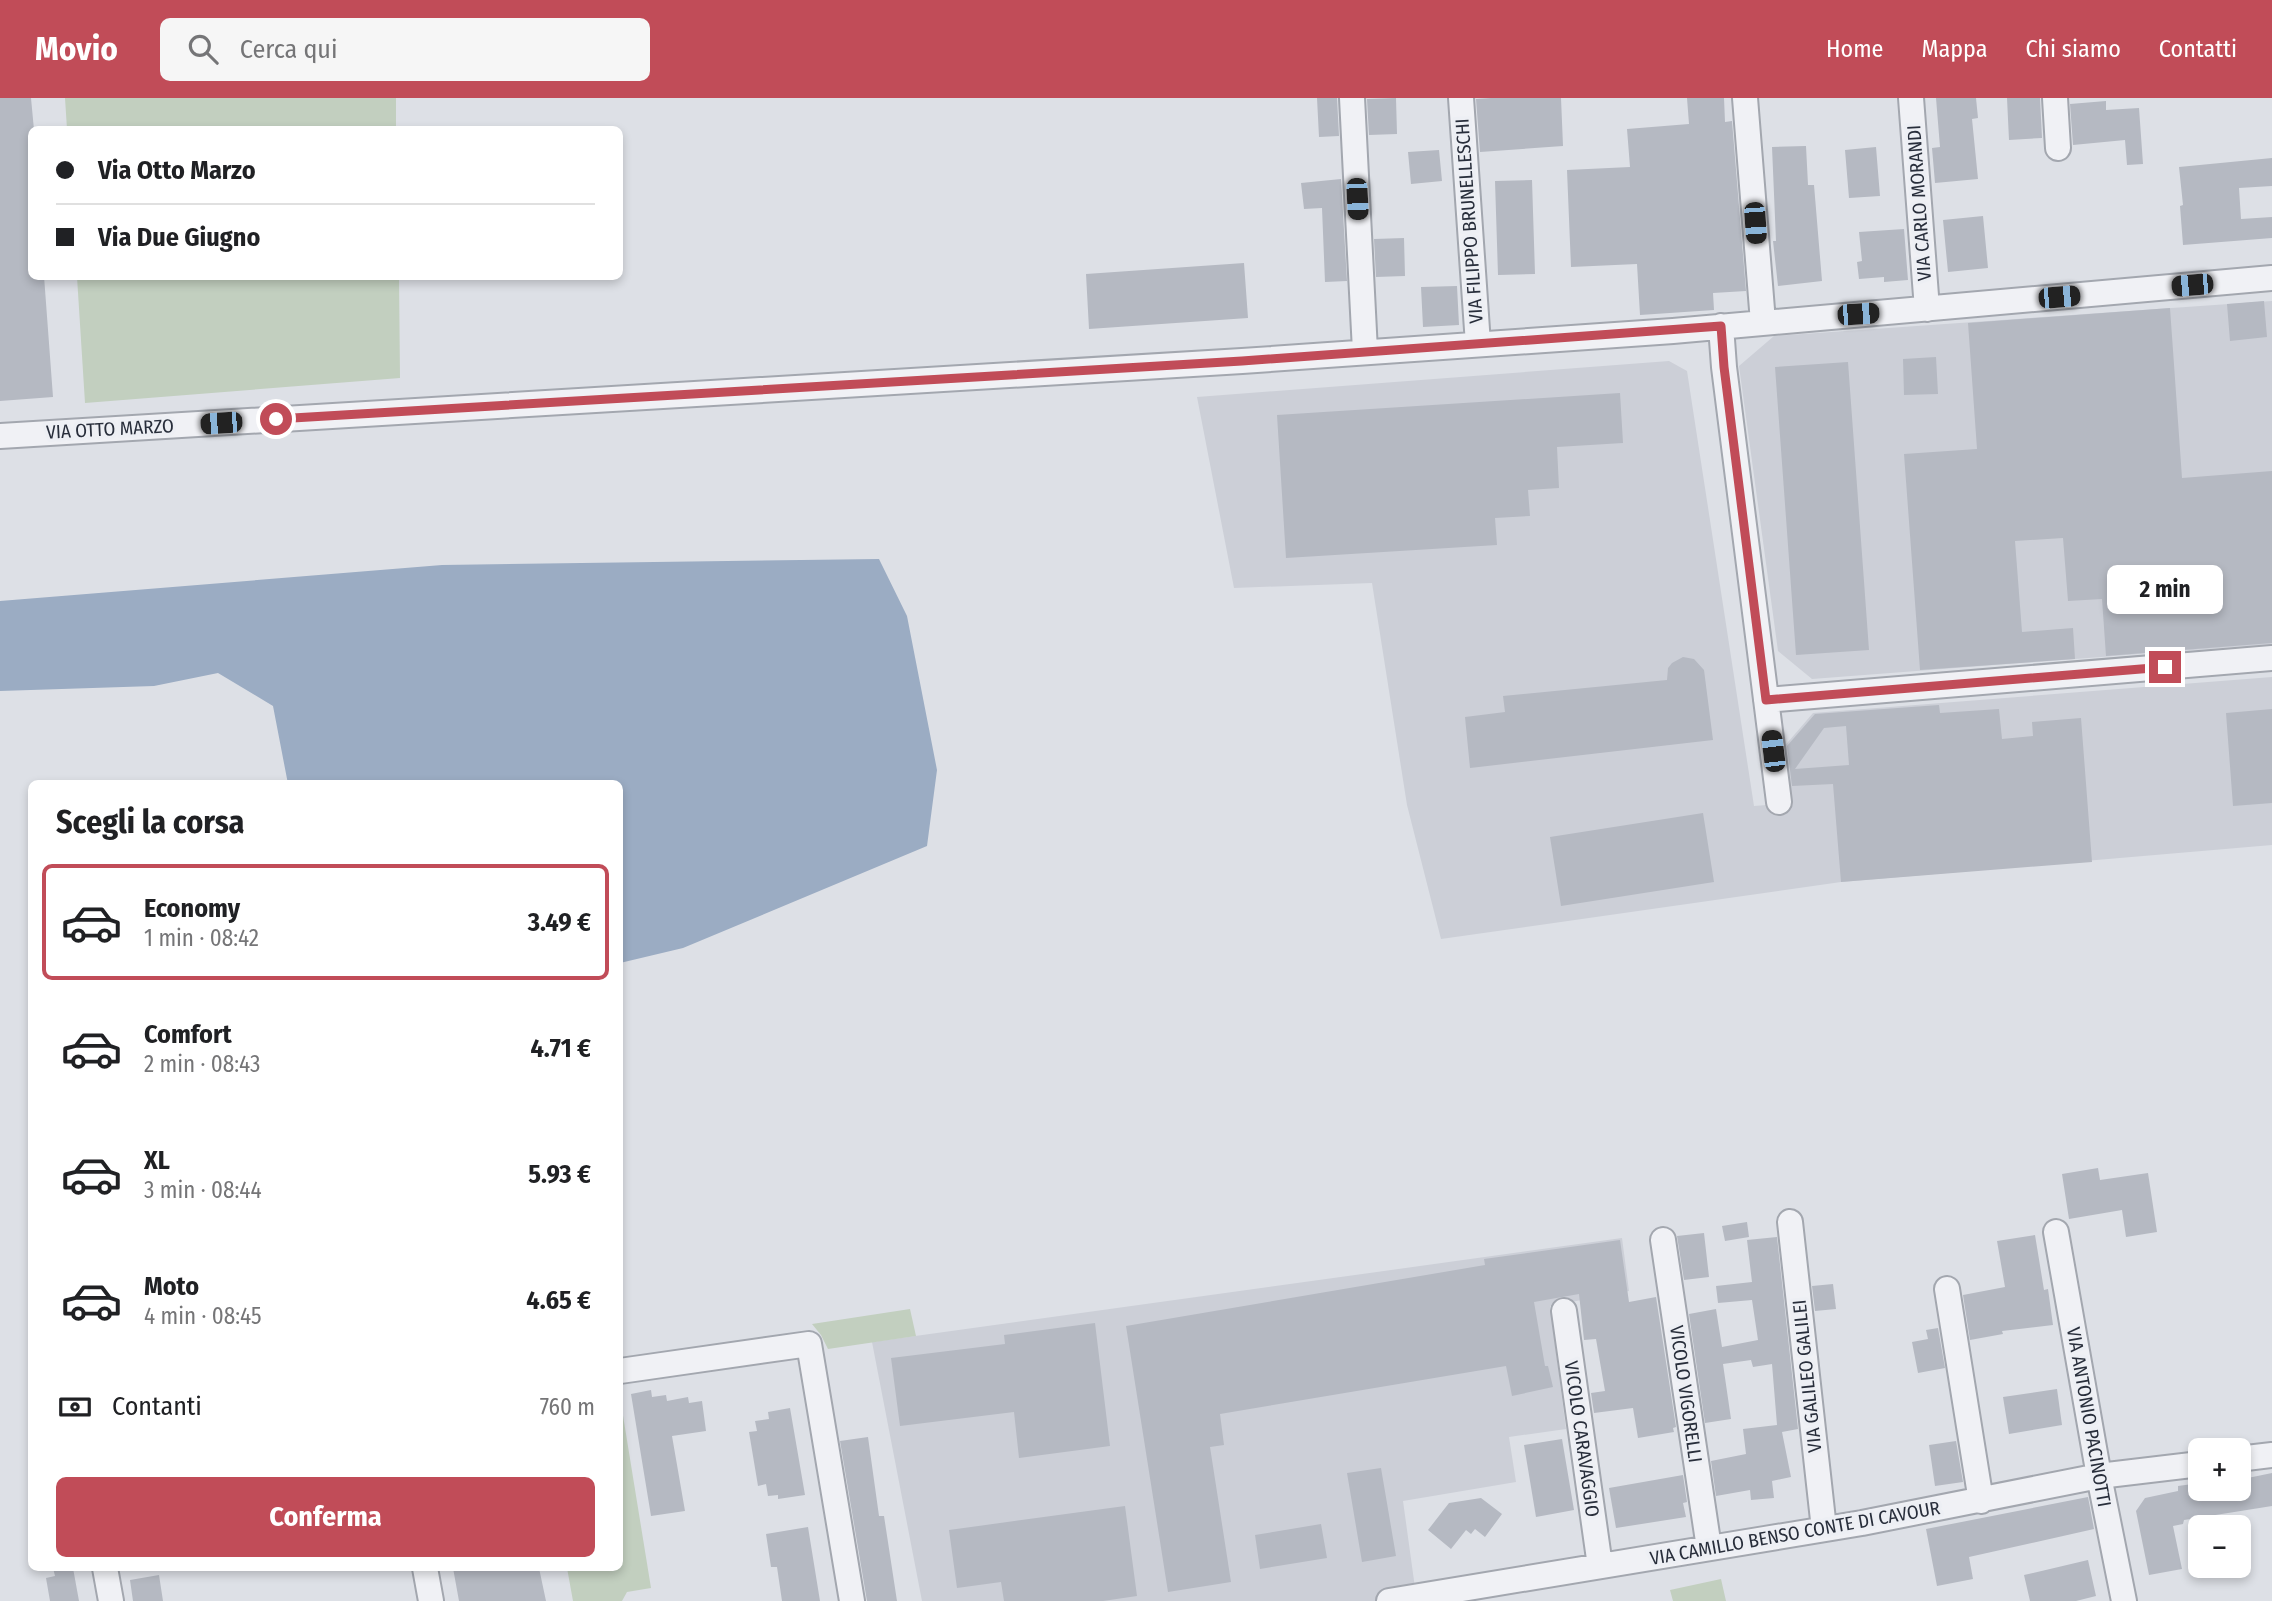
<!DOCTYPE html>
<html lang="it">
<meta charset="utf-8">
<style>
body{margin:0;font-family:"Fira Sans Condensed",sans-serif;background:#f6f6f6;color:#202124;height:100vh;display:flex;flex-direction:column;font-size:26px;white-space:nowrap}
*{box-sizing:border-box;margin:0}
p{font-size:23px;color:#757577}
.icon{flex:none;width:38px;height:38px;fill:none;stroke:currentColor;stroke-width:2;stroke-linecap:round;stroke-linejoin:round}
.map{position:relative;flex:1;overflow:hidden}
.drawer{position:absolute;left:28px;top:682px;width:595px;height:791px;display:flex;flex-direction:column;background:#fff;border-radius:10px;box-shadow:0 4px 10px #0003}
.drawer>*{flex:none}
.hud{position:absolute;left:28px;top:28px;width:595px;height:154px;border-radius:10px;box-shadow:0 4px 10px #0003;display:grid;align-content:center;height:154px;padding:0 28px;background:#fff}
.controls{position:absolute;left:2188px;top:1340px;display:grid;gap:14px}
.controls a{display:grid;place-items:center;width:63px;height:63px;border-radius:10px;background:#fff;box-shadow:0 4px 10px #0003;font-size:35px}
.end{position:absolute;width:32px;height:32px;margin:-16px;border:9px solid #c14c58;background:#fff;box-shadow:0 0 0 4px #fff}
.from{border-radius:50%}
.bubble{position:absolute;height:49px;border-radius:10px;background:#fff;box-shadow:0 4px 10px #0003;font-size:23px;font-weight:700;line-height:49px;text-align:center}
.car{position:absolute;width:21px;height:42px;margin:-21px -10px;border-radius:9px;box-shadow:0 0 5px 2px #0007;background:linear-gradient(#222 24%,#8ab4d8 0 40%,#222 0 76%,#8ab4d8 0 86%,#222 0)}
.hud b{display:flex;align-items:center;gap:24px;height:66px;font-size:26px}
.hud b+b{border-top:2px solid #e0e0e0}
.hud i{width:18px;height:18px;background:#202124}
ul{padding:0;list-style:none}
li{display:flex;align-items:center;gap:21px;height:116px;margin:0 14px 10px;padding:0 14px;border:4px solid transparent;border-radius:10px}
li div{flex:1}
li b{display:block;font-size:26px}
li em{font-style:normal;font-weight:700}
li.current{border-color:#c14c58}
li>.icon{width:63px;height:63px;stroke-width:1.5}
h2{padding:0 28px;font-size:32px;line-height:84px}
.pay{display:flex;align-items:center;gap:18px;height:77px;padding:0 28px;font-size:26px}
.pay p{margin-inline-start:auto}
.primary-button{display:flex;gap:14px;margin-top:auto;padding:14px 28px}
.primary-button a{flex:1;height:80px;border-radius:10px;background:#c14c58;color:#fff;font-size:28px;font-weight:700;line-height:80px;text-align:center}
header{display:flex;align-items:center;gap:42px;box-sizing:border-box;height:98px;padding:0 35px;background:#c14c58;color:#fff}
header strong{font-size:33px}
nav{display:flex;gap:38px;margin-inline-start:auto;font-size:24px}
.search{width:490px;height:63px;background:#f6f6f6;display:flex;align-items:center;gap:18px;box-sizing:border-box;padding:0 24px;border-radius:10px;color:#757577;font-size:26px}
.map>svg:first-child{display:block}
.built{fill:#cccfd7}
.green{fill:#c2cfbf}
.water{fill:#9bacc3}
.building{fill:#b5b9c2;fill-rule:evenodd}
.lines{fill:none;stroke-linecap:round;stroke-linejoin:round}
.minor-casing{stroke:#a3a7af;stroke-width:28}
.minor{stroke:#f0f1f5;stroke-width:24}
.route{stroke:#c14c58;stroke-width:9}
.labels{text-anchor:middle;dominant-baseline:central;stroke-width:7;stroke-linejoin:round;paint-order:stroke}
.street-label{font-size:19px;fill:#282e3b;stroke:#edeff4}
</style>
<header>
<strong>Movio</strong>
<div class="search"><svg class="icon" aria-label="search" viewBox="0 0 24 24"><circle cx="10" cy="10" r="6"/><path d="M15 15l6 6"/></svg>Cerca qui</div>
<nav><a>Home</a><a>Mappa</a><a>Chi siamo</a><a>Contatti</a></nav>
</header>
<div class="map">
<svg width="2272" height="1503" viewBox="0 0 2272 1503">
<rect width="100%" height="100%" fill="#dde0e6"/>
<path class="built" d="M2272 203V546L1812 581 1778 553 1739 268 1774 238Z
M1669 263 1687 273 1754 708 1793 705 1782 651 1813 615 2272 579V747L1841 784 1441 841 1407 707 1372 485 1234 490 1197 299Z
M1622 1140 1629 1193 1550 1208 1566 1331 1509 1339 1516 1384 1403 1403 1416 1497 1377 1503H922L872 1244Z"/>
<path class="green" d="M65 0H396V31H67Z
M77 179H399L400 280 85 305Z
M910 1211 916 1238 828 1251 821 1237 812 1226Z
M620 1299 651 1490 627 1494 622 1503H573L567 1470H620Z
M1721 1481 1726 1503H1673L1670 1492Z"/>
<path class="water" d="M879 461 907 518 937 672 927 748 683 850 620 865V686H288L273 608 218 575 154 588 0 593V503L442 467Z"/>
<path class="building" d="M0 0H31L34 32H32V178H44L53 299 0 303Z
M1317 0H1337L1339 38 1319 39Z
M1396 0 1397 36 1369 37 1367 1Z
M1491 0H1561L1563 48 1480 54 1476 1Z
M1687 0H1724L1725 24 1732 23 1746 193 1713 195 1714 212 1640 217 1637 166 1571 169 1567 72 1630 69 1627 31 1689 26Z
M1936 0H1976L1978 20 1972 21 1978 81 1935 85 1932 50 1940 49Z
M2007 0H2040L2042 40 2009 42Z
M2106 3V12L2139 10 2143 66 2127 67 2125 42 2073 47 2070 6Z
M1806 48 1808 87H1814L1822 183 1778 188 1773 143H1776L1772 49Z
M1876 49 1880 98 1849 100 1845 52Z
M1439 52 1442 83 1411 86 1408 54Z
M2272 60V88L2239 90 2241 121 2272 119V140L2183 147 2180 108 2183 107 2179 69Z
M1341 81 1347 183 1325 184 1322 110 1304 111 1301 85Z
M1532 82 1535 176 1498 177 1495 83Z
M1983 118 1988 170 1948 174 1943 122Z
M1904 131 1908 182 1884 184V179L1859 181 1857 164 1862 163 1859 134Z
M1404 140 1405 178 1376 179 1374 141Z
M1244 165 1248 220 1089 231 1086 176Z
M1457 188 1459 227 1423 229 1421 189Z
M2264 203 2267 239 2230 243 2227 206Z
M2170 210 2182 380 2272 373V545L2106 558 2102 501 2068 503 2063 440 2015 443 2022 534 2073 530 2075 561 1920 572 1904 356 1977 351 1968 225Z
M1936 259 1938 296 1904 297 1903 261Z
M1848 264 1869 552 1796 557 1775 269Z
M1620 295 1623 345 1557 349 1559 390 1528 392 1530 418 1495 420 1497 447 1286 460 1277 317Z
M1683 559 1694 561 1704 572 1713 642 1470 670 1465 619 1505 614 1503 598 1667 582 1668 570 1672 565Z
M1939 607 1940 615 1999 611 2002 641 2033 638 2032 624 2081 620 2092 764 1841 784 1833 686 1792 688 1787 648 1815 616ZM1846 628 1849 667 1795 671 1824 630Z
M2272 611V705L2233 708 2226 615Z
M1703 715 1714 784 1561 808 1550 739Z
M2098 1070 2100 1082 2148 1075 2157 1134 2126 1139 2122 1112 2069 1121 2062 1076Z
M1747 1124 1749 1139 1725 1143 1722 1128Z
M1704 1135 1709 1179 1684 1182 1677 1138Z
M2035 1137 2044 1192 2048 1191 2053 1227 2002 1233 2003 1236 1970 1242 1963 1197 2005 1189 1997 1143Z
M1777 1139 1798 1331 1782 1334 1791 1379 1772 1383 1774 1400 1751 1402 1750 1392 1716 1398 1711 1363 1746 1356 1743 1331 1777 1327 1772 1266 1753 1269 1751 1262 1723 1266 1731 1321 1705 1325 1689 1216 1716 1211 1722 1249 1758 1242 1752 1202 1718 1205 1716 1188 1752 1184 1747 1142Z
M1620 1142 1629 1204 1656 1199 1676 1329 1673 1330 1674 1334 1638 1340 1633 1310 1594 1315 1591 1295 1605 1293 1596 1241 1584 1242 1579 1196 1534 1204 1545 1268H1548L1553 1289 1512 1298 1506 1268 1220 1316 1224 1347 1210 1349 1231 1484 1168 1494 1126 1228 1485 1167 1484 1161Z
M1833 1186 1836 1211 1815 1213 1812 1188Z
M1095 1225 1110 1348 1019 1360 1014 1314 900 1328 891 1260 1005 1246 1004 1237Z
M1938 1230 1945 1270 1918 1275 1912 1244 1928 1241 1926 1232Z
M2057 1291 2062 1327 2009 1336 2003 1299Z
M651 1292 652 1299 666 1297 667 1303 688 1299 689 1305 702 1303 706 1333 672 1338 685 1413 651 1418 631 1296Z
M790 1310 805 1397 778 1401V1397L768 1398 766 1386 758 1388 749 1334 757 1333 755 1323 769 1321 768 1314Z
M868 1339 879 1418H884L897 1503H867L840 1343Z
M1562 1341 1574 1412 1536 1419 1524 1347Z
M1956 1343 1963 1384 1935 1388 1929 1347Z
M1381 1370 1396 1458 1362 1464 1347 1375Z
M2272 1375V1408L2184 1422 2183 1426 2173 1428 2182 1471 2149 1477 2136 1413 2145 1400 2178 1393V1388L2200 1385V1391H2238V1382Z
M1683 1377 1687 1404 1683 1405 1686 1419 1616 1430 1609 1390Z
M2088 1399 2094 1431 1969 1459 1973 1481 1937 1488 1926 1431Z
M1481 1400 1502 1416 1485 1439 1475 1431 1471 1436 1466 1432 1451 1451 1428 1432 1449 1405Z
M1125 1408 1137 1498 1103 1503H1004L1001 1484 957 1490 949 1432Z
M1321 1426 1327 1460 1260 1471 1255 1437Z
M808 1429 820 1503H782L777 1469H771L766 1436Z
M2088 1462 2096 1498 2076 1503H2030L2024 1477Z
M53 1470H73L79 1503H50L46 1480 55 1478Z
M453 1470H539L546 1503H459Z
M159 1477 163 1503H133L130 1482Z"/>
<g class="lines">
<g class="minor-casing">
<path id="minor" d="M1352 0 1365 253
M1461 0 1478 246
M1745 0 1763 224
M1911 0 1927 211
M2055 0 2058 50
M1721 228 1724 269 1779 704
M0 338 1242 263 1673 233 2272 180
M1766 602 2272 560
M1790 1124 1824 1431
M2056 1134 2099 1378 2124 1503
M1663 1142 1709 1450
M1947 1191 1981 1403
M1564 1213 1600 1468
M620 1273 809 1246 852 1503
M2238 1361 2272 1357
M105 1470 111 1503
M425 1470 431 1503
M1389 1503 1862 1425 2099 1378 2200 1366"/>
</g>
<use href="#minor" class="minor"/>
</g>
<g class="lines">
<path class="route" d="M276 321 1242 263 1721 228 1724 269 1766 602 2165 569"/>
</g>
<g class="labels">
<g class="street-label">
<text transform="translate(1919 105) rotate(-94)">VIA CARLO MORANDI</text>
<text transform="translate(1469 123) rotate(-94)">VIA FILIPPO BRUNELLESCHI</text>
<text transform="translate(110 331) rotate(-3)">VIA OTTO MARZO</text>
<text transform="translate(1807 1278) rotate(-96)">VIA GALILEO GALILEI</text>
<text transform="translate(1686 1296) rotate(82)">VICOLO VIGORELLI</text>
<text transform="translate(2089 1319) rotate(80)">VIA ANTONIO PACINOTTI</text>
<text transform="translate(1582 1341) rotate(82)">VICOLO CARAVAGGIO</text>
<text transform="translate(1795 1435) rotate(-10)">VIA CAMILLO BENSO CONTE DI CAVOUR</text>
</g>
</g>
</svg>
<div class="controls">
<a>+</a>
<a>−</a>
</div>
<i class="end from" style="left:276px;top:321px"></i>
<i class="end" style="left:2165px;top:569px"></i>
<div class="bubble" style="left:2107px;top:467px;width:116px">2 min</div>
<i class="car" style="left:1357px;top:101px;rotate:177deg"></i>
<i class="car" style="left:1755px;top:125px;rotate:176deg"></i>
<i class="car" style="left:2192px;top:187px;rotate:265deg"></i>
<i class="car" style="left:2059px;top:199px;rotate:85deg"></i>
<i class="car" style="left:1858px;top:216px;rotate:86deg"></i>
<i class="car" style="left:221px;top:325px;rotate:266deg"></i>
<i class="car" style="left:1773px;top:653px;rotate:353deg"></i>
<div class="hud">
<b><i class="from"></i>Via Otto Marzo</b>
<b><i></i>Via Due Giugno</b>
</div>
<section class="drawer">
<h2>Scegli la corsa</h2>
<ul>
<li class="current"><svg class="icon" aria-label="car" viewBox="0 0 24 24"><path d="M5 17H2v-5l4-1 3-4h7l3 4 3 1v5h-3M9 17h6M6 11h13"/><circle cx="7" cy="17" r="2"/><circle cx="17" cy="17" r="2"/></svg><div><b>Economy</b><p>1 min · 08:42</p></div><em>3.49 €</em></li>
<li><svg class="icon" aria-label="car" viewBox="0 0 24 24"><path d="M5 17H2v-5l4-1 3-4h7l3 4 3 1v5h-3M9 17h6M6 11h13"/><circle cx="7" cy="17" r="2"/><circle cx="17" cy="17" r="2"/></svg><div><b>Comfort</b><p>2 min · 08:43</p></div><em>4.71 €</em></li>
<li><svg class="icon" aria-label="car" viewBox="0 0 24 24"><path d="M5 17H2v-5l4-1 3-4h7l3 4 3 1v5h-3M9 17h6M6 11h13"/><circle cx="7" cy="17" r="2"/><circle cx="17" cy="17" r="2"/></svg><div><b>XL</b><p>3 min · 08:44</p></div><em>5.93 €</em></li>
<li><svg class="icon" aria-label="car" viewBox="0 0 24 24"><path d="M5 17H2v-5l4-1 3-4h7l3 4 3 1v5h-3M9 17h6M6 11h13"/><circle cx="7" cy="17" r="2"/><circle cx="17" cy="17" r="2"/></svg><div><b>Moto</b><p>4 min · 08:45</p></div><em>4.65 €</em></li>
</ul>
<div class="pay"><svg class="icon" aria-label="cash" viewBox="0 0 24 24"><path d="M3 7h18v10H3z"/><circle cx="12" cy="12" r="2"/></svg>Contanti<p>760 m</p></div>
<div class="primary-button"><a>Conferma</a></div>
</section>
</div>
